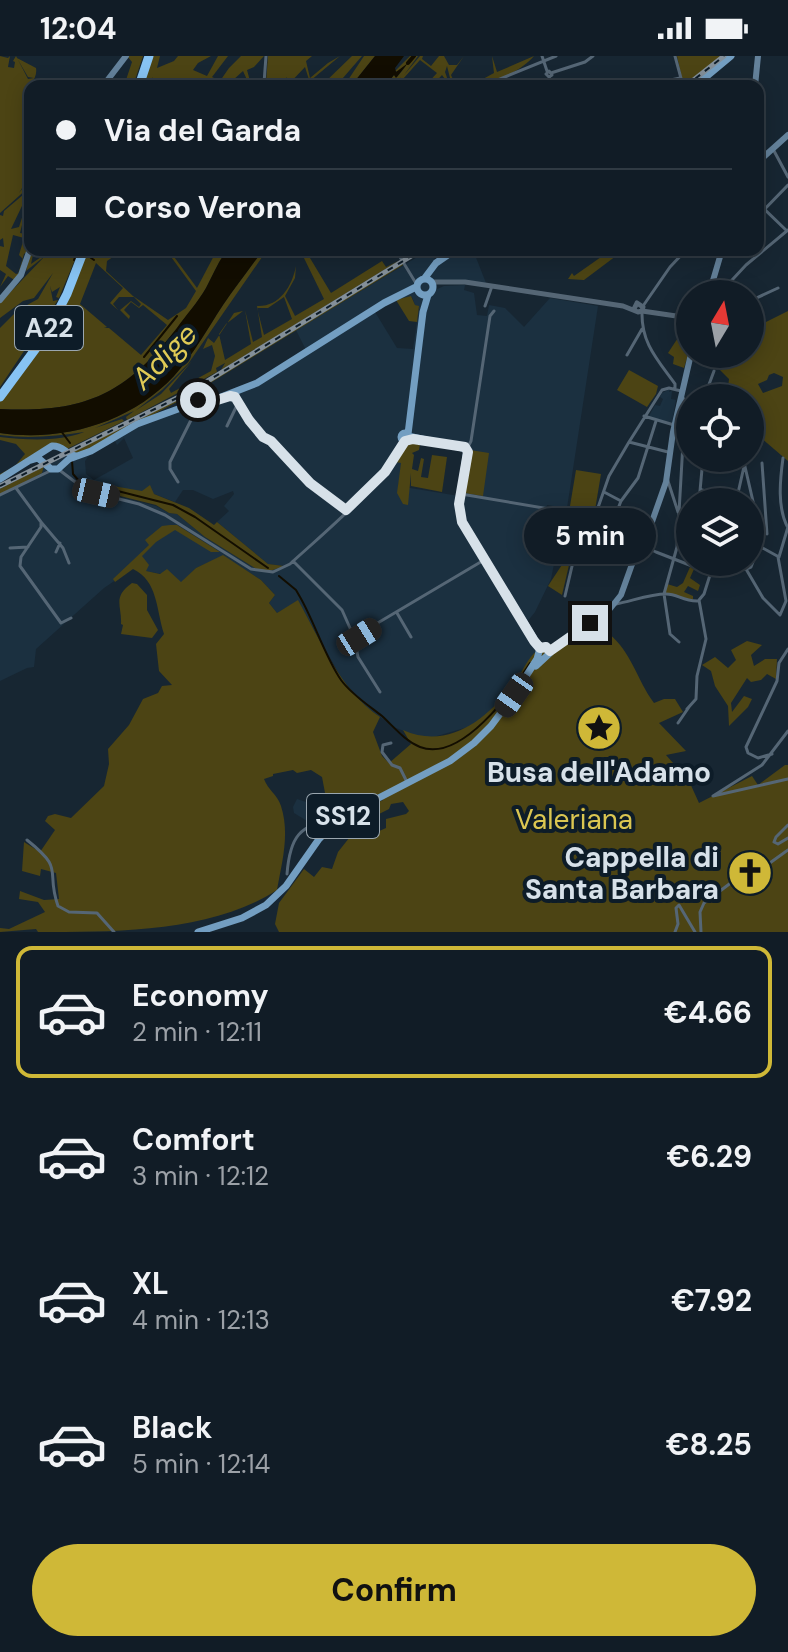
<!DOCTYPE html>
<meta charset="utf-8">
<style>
body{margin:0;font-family:"DM Sans",sans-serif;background:#1e2932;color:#f1f3f6;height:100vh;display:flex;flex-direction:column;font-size:30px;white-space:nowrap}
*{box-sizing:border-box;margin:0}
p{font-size:26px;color:#9ca1a7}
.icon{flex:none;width:44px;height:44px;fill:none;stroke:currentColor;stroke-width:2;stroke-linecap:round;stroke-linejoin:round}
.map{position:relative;height:876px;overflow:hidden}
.panel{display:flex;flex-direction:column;background:#111c26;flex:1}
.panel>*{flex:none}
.hud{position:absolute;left:24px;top:24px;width:740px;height:176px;border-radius:16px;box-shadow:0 4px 20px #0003,0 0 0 2px #303a43;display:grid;align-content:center;height:176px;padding:0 32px;background:#111c26}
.needle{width:52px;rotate:10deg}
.buttons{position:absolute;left:676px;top:224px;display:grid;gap:16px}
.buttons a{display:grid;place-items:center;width:88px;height:88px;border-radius:50%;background:#111c26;box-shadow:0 4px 20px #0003,0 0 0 2px #303a43;font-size:40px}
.end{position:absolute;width:36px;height:36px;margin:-18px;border:10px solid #d7e1e9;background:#111;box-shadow:0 0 0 4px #111}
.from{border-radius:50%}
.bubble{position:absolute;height:56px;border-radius:28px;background:#111c26;box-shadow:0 4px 20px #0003,0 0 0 2px #303a43;font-size:26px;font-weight:700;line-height:56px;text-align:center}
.car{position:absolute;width:24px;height:48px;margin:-24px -12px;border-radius:10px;box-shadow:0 0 6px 2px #0007;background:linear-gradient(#222 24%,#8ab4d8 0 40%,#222 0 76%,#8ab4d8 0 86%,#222 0)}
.hud b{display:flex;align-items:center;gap:28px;height:76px;font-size:30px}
.hud b+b{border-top:2px solid #303a43}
.hud i{width:20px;height:20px;background:#f1f3f6}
ul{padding:14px 0 0;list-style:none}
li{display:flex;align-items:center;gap:24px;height:132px;margin:0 16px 12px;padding:0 16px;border:4px solid transparent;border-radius:16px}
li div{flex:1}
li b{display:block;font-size:30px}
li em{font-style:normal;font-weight:700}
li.active{border-color:#cfb837}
li>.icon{width:72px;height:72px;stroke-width:1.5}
.primary-button{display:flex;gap:16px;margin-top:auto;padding:16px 32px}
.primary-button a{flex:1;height:92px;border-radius:48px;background:#cfb837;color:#111;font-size:32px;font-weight:700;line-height:92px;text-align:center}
.status{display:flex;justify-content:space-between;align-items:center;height:56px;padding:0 40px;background:#111c26;direction:ltr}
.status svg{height:22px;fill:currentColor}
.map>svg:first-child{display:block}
.built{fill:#1b3040;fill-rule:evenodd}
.green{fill:#4c4414;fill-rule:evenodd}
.water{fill:#120d00}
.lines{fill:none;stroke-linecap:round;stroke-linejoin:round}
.stream{stroke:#120d00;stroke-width:2}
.canal{stroke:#120d00;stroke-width:4}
.minor{stroke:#556675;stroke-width:3}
.tertiary{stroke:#556675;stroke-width:5}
.secondary{stroke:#64829b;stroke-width:6}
.primary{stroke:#739ec1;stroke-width:7}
.motorway{stroke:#87c3f3;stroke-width:9}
.rail-casing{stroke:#838f99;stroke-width:5}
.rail{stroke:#0d1c28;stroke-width:2;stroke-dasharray:6;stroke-linecap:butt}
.route{stroke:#d7e1e9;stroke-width:10}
.labels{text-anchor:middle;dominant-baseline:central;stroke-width:8;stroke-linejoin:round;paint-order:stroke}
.shield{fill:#0d1c28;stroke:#9aa6af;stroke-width:2}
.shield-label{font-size:26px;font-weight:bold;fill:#d7e1e9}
.poi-label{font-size:28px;font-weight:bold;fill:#d7e1e9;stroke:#0d1c28}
.park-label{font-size:28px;fill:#dbc651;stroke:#0d1c28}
.water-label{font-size:30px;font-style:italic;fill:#dfca55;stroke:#0d1c28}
</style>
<div class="status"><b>12:04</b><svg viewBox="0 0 49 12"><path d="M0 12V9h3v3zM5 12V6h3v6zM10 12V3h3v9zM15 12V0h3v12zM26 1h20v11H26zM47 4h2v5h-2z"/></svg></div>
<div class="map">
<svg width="788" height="876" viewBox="0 0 788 876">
<rect width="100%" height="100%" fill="#172632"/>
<path class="built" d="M429 194 436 205 458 194H477L475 199 486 227 434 225 435 234 444 230 465 229 464 234 474 237 477 259 487 260 489 249 505 252 524 271 550 242 598 250 567 452 547 449 540 472 560 478 551 523 535 556 527 566 541 593 536 595 504 641 484 662 468 671 430 682H423L396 672 366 651 342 623 298 545 277 557 269 547 275 539 261 524 223 500 196 512 181 527 162 518 132 513 104 532 36 593 34 611 27 612 0 625V440L42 417 44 410 69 396 187 347 189 342 197 338 204 343 241 333 306 294 296 274ZM412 241 415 249 419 251 413 293 397 292 375 256 396 244ZM124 382 133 402 94 424 86 418 85 405 92 396 114 383 117 389ZM408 386 460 393 466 398 459 440 398 430ZM84 425 154 438 175 446 183 434H193L213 443 233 435 234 438 224 450 229 455 217 466 268 508 283 510 258 514 205 481 177 458 169 457 156 450 93 434Z
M670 333 669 336 672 335 671 343 676 344 672 367 648 362 655 349 660 350 663 343 660 341 662 337Z
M297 743 309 747 318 746 324 752 323 762 312 768 294 757 293 751Z"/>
<path class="green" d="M0 0 8 2 10 0 8 11 14 12 15 6 13 5 16 0 28 23 34 22 28 21 17 2 36 12C38 23 28 31 22 41L30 58V119L19 137 30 123 29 131 0 157Z
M127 0H143L133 30H124L132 6Z
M151 0H160L157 12 174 5 178 0H211L198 7 193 14 207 20 218 0H228L212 21 220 25 229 12 241 0H264L254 11 247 14 250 25 257 30H249L244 26 245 22 248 26 243 15 232 25 233 30H153V21L150 30H141Z
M268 0H312L306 5 310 22 328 7 340 0 310 25 311 30 305 11 287 30H282L287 21 276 30 266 27Z
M352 0H362L336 30H321Z
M364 0H375L351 30H344Z
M410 0H418L404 19 420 0H423L422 3 431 10 439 0H444L449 9H457L464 0 451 19 456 30H452L447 10 445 16 450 30 442 19 432 30H425L437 17 420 4 403 23 411 30 402 25 395 30 401 21 393 30H385L394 19 397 21 406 10 399 16 395 15Z
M492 0 497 16 534 0C522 15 489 30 470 30L494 17Z
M677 0H722L687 28 682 23Z
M30 133 11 173 19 171 30 137 20 177 25 178 30 164 28 195 24 198 16 225 8 220 0 231 6 218 0 214V190L4 191 3 182 0 184V159L3 160 4 155ZM13 179 24 182 19 199 23 203 19 217 16 218 6 210Z
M31 194H34L31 208 51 194H79L59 242 56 241 60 231 52 236 50 230 53 245 58 244 0 331V272L18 254 38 243 53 217 34 242 23 245 0 262V247L45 200 26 215Z
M87 194H123L107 205 106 215 133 240 168 264 186 252 196 235 166 194H169L197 232 217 194H227C218 206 213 219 206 232 198 246 186 260 177 272 125 339 85 357 0 353V345L34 298ZM96 207 123 232 110 247 118 254 113 248 119 241H134L141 248 139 251 131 245 120 254 129 263 130 260 124 254 131 246 139 252 143 249 167 269 141 299 109 272H104L107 271 80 248Z
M263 194H267L188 308 162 334 135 355 161 338 192 305 169 333 171 337 211 315 215 300 212 289 203 293 208 282 214 287 234 257 243 255 226 268 219 278 225 304 251 288 245 254 253 286 262 281 257 250C279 251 292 231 296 210L295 222 285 240 295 260 324 243 303 200 309 194H311L307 197 331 237 382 205 386 211 400 204 221 314 225 307 216 312 217 316 127 364 126 361 134 355 95 372 122 363 124 365 67 393 57 388 0 421V418L15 410 25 398 16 388 0 384V381C27 384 59 386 84 376 56 380 29 383 0 379V377C62 386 130 367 174 320 194 298 207 273 223 249 236 230 250 212 263 194ZM284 241 292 263 264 279 257 252H268Z
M611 194H624L584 224 568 223 572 217 574 220Z
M402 206 403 209 194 337 80 397 69 396 188 338Z
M411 240 415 249 419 250 417 266 409 265 396 244Z
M788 255V405L761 382 750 369V342L727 340 729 323 720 314 718 298H750V274ZM774 317 783 321 782 330 763 337 758 328 767 324 769 319Z
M689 265 690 292 684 312 673 308 674 301 668 297Z
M629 314 658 330 656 338 647 351 617 334Z
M409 386 420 388 419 394 412 397 414 399 412 413 418 415 421 402 424 403 421 421 428 422 432 399 447 401 442 436 411 430V417L408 449 403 448 397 437 401 407 395 406 404 388Z
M470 394 489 397 483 440 464 437Z
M44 410 42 417 0 439V433Z
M576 414 601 418 595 454 570 450Z
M84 425 142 435 150 429 154 438 189 452 214 469 217 466 268 508 284 510 270 515 258 514 205 481 177 458 169 457 156 449 84 431 81 428Z
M170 469H177L220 496H211L175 474 156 486 142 500 149 509 146 515 160 518 167 513 181 526 196 512 223 499 261 524 275 539 269 547 277 557 298 544C321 585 340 634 380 661L373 676 382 700 389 707 411 688 403 674C450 695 489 661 516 625 522 616 529 600 537 595 551 585 592 579 609 578 631 595 637 624 654 647L664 643H675L683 656 659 667 686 695 666 699 689 725 699 747 752 720 758 729 785 709H788V876H279L275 868 279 847 304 813 314 821 322 811 332 813 338 796 357 772 342 770 353 758 383 744 378 738 336 758 326 742 322 721 311 714 297 717 293 714 273 718V720L264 723C268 734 277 738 281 750 290 778 282 806 277 834 212 876 117 876 38 876L36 873 0 876V872L9 873 45 856 38 846 19 843 20 835 44 844 59 843 56 817 41 813 40 820 22 815 24 786 40 796 55 774 45 765 48 760 55 758 71 762 104 730 109 708 108 693 129 669 143 643 158 637 162 630 172 629 159 615 156 588 164 578C156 553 158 525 133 513L115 526 113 523 149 489 145 484 162 470ZM403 746 409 755 406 758 386 763V772L377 776 368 774 375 760 389 753 391 748Z
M573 492 562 539 548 530Z
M690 511 694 513 690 522 700 529 698 535 688 530 684 536 693 540V543L685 544 665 537 667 528 677 531 683 527Z
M132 527 137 528 147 539V554L158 574 152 582 121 578 123 569 121 568C122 550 112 541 132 527Z
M747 585 762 589 751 599 754 610 765 603H777L776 623 767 618 761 624 751 626 747 622 731 647 732 656 744 640 752 643 748 651 729 670 728 650 715 630 711 615 702 609 715 601 728 612 736 604 731 594Z"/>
<path class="water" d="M375 0H404L395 12 396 16 408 7 396 22 394 19 385 30H351Z
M227 194H263C250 212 236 230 223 249 207 273 194 298 174 320 130 367 63 386 0 377V353C85 357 125 339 177 272 186 259 198 246 206 232 213 219 218 206 227 194Z"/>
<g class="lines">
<path class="stream" d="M87 199 94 204
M74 204 78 194
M144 301 177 260
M61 375 70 387
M72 405 73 418 79 425
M82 426 173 449 195 461 268 512
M279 520 296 534 300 541C314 565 326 603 341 624 351 638 368 649 382 660 394 671 405 685 420 691 461 707 512 636 530 607"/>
<path class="canal" d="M408 7 414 0"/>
<path class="minor" d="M542 0 547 15
M675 0 682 26
M549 15 552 19 549 21 546 18Z
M551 17 585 6 593 0
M549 21 552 30
M259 30 264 27 266 0
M483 30 556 0
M643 30 680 22
M773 93 788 121
M758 147 787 175
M758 160 788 129
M400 194V201L417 229
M719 238 746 209 788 174
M750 245 778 232
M485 250 492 230
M643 250 670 211 686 194
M642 255C641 287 657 303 675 328V333
M700 298H703
M627 299 642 273
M238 337C237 353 257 378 271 385L310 427 346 454
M683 342 690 351
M704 342 714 315
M644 360 674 369
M227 370 239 345
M629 386 662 334 669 332 681 335
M688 387 690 374
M467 393 471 385 490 260 494 255
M783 402C780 424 777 452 788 472
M762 407 767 478
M703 412 734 413 735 408
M58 413 87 435 139 448 165 459 251 513 273 516 290 508C318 482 395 419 402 384
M667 422 678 456
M178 426 170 413V406L197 352
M16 432 41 466V471L21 501 20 510 61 567 71 562
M702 434 714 437 720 446
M604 436 621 445
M461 438 573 457 656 496 710 517 746 513 751 511 759 490 755 454 743 402
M0 439 52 414
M699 446 703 402
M736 446 745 406
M41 466 63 492 69 507
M593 466 609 420 629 386 668 396
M610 473 621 445 638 422 656 365
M678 489 690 500
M759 490 779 501 788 471
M10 492 28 491
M610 492 615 475
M56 496 60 487
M293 505 342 554 354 581 484 504
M746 513 763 542 780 559 786 545 778 501
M712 516 714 506
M565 540 577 489 589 464
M699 544 704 538 710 519
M616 548C632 545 650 538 666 538 678 538 682 545 697 545
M397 557 411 581
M354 581 358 601 380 636
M679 586 670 578 664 538 677 491 683 387H690
M687 653 696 643 697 620 706 583 699 544
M678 667 689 651
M788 675 762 709 713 740 788 723
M391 687 383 689 382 696 392 709 400 712 407 726
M772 698 758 702 748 697 746 691 777 625 779 607 788 593
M788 769 776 781 774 786 778 788 788 782
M27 784C66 815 45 813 58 850L69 856 97 857 114 876
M287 818C290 780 299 770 336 761
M675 876 678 868 676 852 679 849 695 876
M701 876 700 856 704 847 744 817 767 809 788 794"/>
<path class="tertiary" d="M432 226H465L623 250 638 256 642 255 643 251 637 247 634 253
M642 255 690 262"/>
<path class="secondary" d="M103 30 126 0
M755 30 758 0
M758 106 788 79
M709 238 722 194
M0 244 21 219 30 193
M550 595 609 554 621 539 636 497 648 477 666 426 673 376 691 298"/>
<path class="primary" d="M695 30 731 0
M417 231a8 8 0 1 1 16 0a8 8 0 1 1-16 0Z
M424 223 436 207 455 194
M189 347a5 5 0 1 1 10 0a5 5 0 1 1-10 0Z
M198 350 257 327 384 247 416 231
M401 381a4 4 0 1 1 8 0a4 4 0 1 1-8 0Z
M408 378 423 256 428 239
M408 380 467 393 459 448 462 466 540 592
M28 405 38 402 51 413H58L69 403 91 395 137 368 189 349
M0 423 52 390C63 389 66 399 77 400
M536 610 550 597 546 591 540 592
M198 876 242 862 266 849 286 830 319 783 340 762 450 705 474 687 491 670 514 639 537 603 540 592"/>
<path class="motorway" d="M139 30 149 0
M0 341 45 280 67 238 84 194"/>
<g class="rail-casing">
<path id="rail" d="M686 30 724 0
M0 430 193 334 421 194"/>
</g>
<use href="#rail" class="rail"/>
</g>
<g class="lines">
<path class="route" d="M198 344V350L230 340 235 341 249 364 263 381 271 385 310 427 346 454 385 416 405 385 413 383 465 391 468 396 459 448 462 466 534 585 540 592 546 591 550 595 590 567"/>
</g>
<defs>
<g id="sight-disc" transform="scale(2.3)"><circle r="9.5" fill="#cfb837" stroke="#0d1c28"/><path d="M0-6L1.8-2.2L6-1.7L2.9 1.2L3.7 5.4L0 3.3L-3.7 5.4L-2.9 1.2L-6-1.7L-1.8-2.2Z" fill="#111"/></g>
<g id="church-disc" transform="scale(2.3)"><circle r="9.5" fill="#cfb837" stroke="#0d1c28"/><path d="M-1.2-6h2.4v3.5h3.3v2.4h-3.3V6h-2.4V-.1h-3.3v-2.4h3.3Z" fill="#111"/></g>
</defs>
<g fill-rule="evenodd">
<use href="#sight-disc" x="599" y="672"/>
<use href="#church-disc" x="750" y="817"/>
</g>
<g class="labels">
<g class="shield">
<rect x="15" y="250" width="68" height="44" rx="6"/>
<rect x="307" y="738" width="72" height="44" rx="6"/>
</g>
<g class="shield-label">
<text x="49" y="272">A22</text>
<text x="343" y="760">SS12</text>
</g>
<g class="poi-label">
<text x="599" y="716">Busa dell'Adamo</text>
<text x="719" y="801" text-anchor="end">Cappella di<tspan x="719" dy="32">Santa Barbara</tspan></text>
</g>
<g class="park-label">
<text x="574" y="763">Valeriana</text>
</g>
<g class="water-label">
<text transform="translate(164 300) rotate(-45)">Adige</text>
</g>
</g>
</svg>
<div class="buttons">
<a><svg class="needle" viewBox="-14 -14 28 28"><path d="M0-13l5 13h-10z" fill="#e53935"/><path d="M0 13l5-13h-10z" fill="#9ca1a7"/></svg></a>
<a><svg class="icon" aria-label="locate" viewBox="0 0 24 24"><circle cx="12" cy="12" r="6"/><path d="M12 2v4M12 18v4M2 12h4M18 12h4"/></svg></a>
<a><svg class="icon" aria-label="layers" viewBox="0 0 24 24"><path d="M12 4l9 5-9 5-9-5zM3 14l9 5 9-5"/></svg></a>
</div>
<i class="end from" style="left:198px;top:344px"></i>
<i class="end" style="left:590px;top:567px"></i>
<div class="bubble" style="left:524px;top:452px;width:132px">5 min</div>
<i class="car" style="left:96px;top:437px;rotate:103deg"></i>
<i class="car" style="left:359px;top:581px;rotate:58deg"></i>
<i class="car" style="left:514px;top:639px;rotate:215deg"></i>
<div class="hud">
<b><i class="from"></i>Via del Garda</b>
<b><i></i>Corso Verona</b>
</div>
</div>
<section class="panel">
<ul>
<li class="active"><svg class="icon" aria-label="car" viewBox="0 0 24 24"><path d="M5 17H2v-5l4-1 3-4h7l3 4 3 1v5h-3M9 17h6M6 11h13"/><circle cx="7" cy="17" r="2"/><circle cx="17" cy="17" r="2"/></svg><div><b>Economy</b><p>2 min · 12:11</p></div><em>€4.66</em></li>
<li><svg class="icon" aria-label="car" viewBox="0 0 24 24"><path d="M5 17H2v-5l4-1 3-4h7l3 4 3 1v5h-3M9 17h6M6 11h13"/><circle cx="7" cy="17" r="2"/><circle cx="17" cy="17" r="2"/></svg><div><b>Comfort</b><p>3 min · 12:12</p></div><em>€6.29</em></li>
<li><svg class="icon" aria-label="car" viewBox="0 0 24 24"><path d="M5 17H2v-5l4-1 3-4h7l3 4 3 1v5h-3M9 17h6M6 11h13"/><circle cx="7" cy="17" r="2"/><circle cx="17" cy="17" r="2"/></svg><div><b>XL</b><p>4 min · 12:13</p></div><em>€7.92</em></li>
<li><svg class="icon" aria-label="car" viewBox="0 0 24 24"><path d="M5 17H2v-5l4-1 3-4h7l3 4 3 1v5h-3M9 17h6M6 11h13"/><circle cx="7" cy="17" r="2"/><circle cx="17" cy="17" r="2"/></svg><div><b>Black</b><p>5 min · 12:14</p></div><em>€8.25</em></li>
</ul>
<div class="primary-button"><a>Confirm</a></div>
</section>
